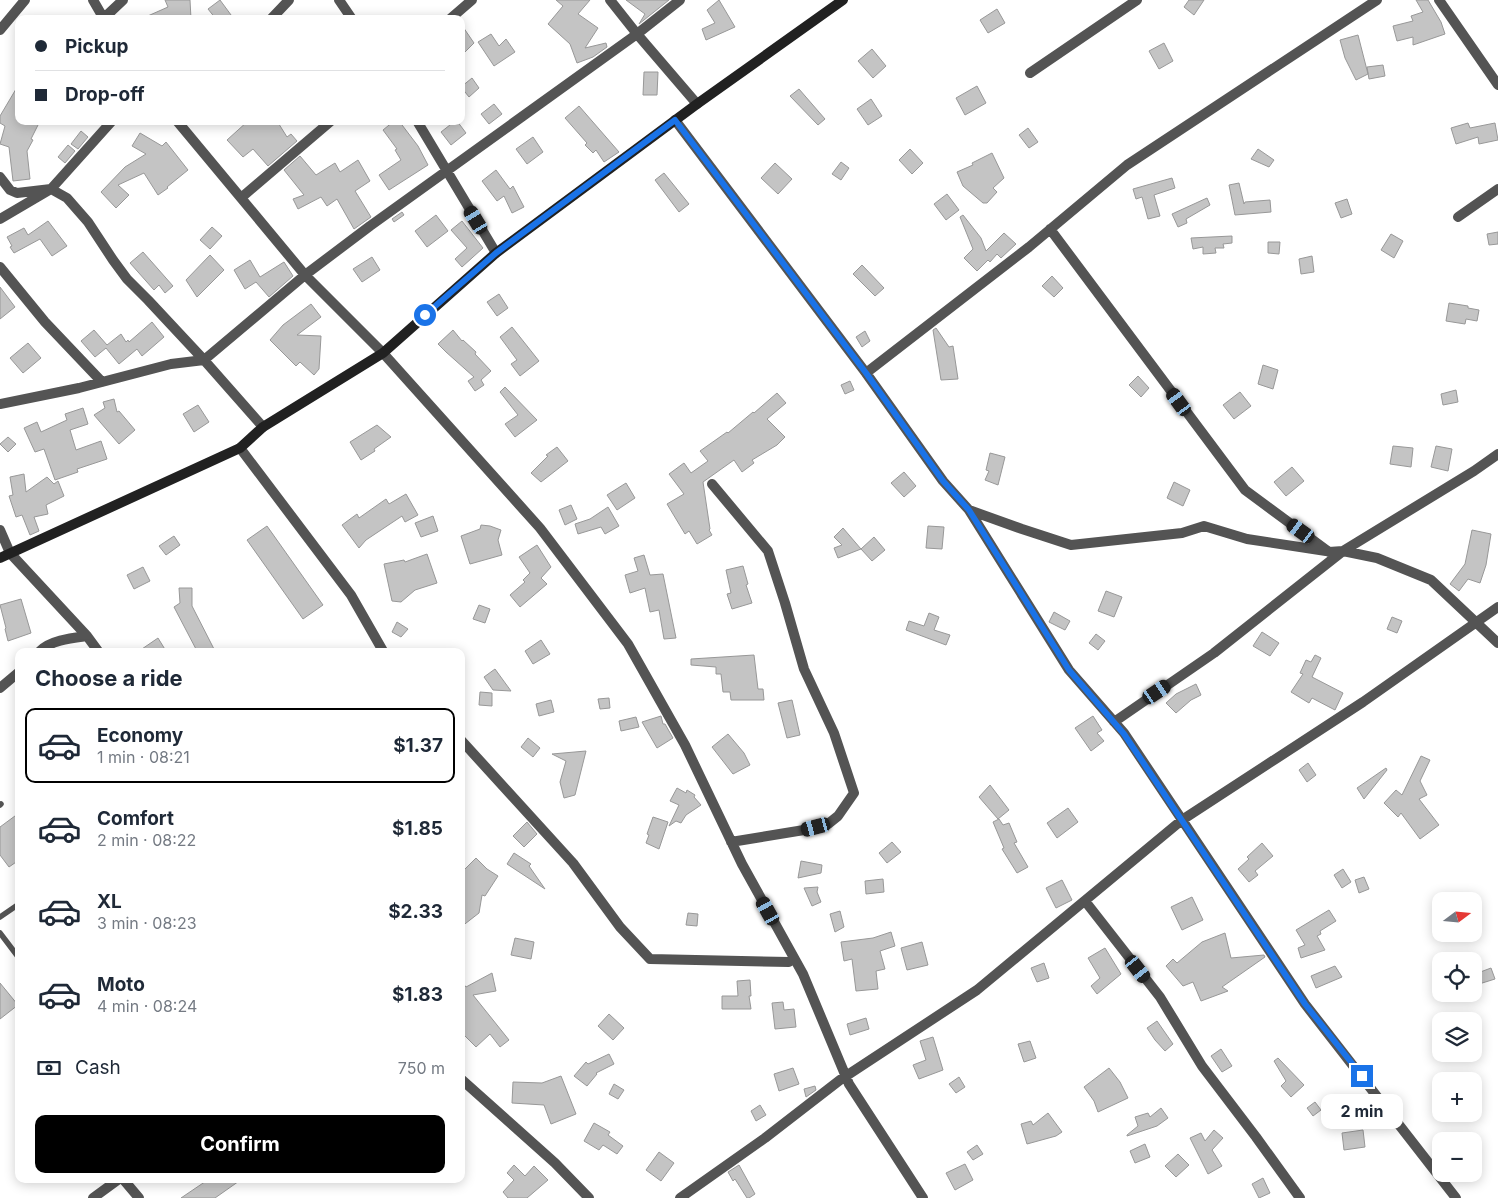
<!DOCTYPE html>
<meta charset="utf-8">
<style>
body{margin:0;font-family:Inter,sans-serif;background:#f2f2f3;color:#1f2937;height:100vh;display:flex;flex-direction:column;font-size:19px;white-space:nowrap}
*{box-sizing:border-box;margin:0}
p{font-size:16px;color:#747a83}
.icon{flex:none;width:28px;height:28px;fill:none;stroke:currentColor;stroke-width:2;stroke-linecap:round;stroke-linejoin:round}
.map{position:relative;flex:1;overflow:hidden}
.sheet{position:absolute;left:15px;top:648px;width:450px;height:535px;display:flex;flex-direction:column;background:#fff;border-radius:10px;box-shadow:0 2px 12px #0003}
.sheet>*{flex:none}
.hud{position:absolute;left:15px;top:15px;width:450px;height:110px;border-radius:10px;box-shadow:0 2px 12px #0003;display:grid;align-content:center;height:110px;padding:0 20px;background:#fff}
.needle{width:32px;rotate:74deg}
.buttons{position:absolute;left:1432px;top:892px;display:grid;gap:10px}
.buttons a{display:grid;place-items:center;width:50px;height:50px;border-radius:10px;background:#fff;box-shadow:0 2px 12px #0003;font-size:25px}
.end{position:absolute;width:22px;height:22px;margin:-11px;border:6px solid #1a73e8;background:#fff;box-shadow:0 0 0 2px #fff}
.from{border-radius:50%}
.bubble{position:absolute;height:35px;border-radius:10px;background:#fff;box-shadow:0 2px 12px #0003;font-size:16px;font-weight:700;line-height:35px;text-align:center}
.car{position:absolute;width:15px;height:30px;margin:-15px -8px;border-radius:6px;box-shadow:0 0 4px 1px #0007;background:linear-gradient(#222 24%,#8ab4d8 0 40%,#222 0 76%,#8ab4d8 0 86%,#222 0)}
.hud b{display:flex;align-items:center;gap:18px;height:48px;font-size:19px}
.hud b+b{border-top:1px solid #e0e1e3}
.hud i{width:12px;height:12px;background:#1f2937}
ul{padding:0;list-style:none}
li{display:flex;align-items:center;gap:15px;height:75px;margin:0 10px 8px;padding:0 10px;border:2px solid transparent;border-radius:10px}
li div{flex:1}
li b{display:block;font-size:19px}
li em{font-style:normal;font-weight:700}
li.on{border-color:#000}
li>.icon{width:45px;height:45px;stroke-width:1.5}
h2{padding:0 20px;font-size:22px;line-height:60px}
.pay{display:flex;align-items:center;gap:12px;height:55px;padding:0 20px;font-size:19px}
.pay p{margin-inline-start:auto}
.primary-button{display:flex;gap:10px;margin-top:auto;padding:10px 20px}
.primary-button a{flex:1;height:58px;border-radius:10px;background:#000;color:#fff;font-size:20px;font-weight:700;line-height:58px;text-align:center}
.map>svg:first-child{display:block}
.building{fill:#c4c4c4;stroke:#989898}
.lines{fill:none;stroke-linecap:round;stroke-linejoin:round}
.lane{stroke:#545454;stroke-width:5.5}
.street{stroke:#545454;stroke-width:10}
.secondary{stroke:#212121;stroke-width:10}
.route{stroke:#1a73e8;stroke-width:6}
</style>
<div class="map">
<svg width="1498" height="1198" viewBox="0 0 1498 1198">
<rect width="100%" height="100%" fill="#fff"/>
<path class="building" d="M165 0H190L191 19H141L168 7Z
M220 0 234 19H216L208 9Z
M556 0H590L578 14 598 28 585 48 606 43 607 47 593 57 577 63 570 44 548 24 563 6Z
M626 0H669L639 24 645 14Z
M719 0 735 27 706 40 702 29 715 23 707 10Z
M1189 0H1204L1194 15 1184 7Z
M1416 0H1428L1441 22 1445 34 1413 45V37L1397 41 1393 26 1413 21 1411 16 1423 12Z
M997 9 1005 23 988 33 980 20Z
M461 24 474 43 461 56Z
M491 34 499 46 506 39 515 52 494 66 478 42Z
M1358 35 1368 74 1356 80 1345 58 1340 40Z
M1164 43 1173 61 1159 69 1149 51Z
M872 49 886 66 873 78 858 61Z
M1383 65 1385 76 1369 79 1367 67Z
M644 72H658L657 95H643Z
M472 78 479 88 469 97 461 87Z
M19 84V121H40L31 139 33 140 27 151 30 179 13 181 9 147 0 144 5 126 0 123V116Z
M977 86 986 103 965 115 956 98Z
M799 89 825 119 818 125 790 96Z
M871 99 882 116 868 125 857 109Z
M494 104 502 114 489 124 481 114Z
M579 106 619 152 604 162 596 150 593 153 585 145 587 143 565 118Z
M248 121H277L287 137 291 134 297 141 268 166 253 149 243 157 227 140Z
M394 121H399L418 146 428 165 389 190 379 175 401 160 395 150 397 149 383 130Z
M455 121H457L466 133 451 145 441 132Z
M1468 123 1470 128 1495 123 1498 140 1479 144 1478 137 1456 144 1451 128Z
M1028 128 1038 142 1029 148 1019 135Z
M81 131 88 137 78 149 71 144Z
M140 133 162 146 166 142 188 170 167 187 168 188 158 195 144 173 118 185 129 195 116 208 101 192 125 167 146 154 132 146Z
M533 137 543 152 527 164 516 149Z
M68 145 75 151 65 163 58 157Z
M910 149 923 163 912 174 899 160Z
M1258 149 1274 160 1269 167 1251 159Z
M992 153 1004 178 993 188 997 192 987 203H983L963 186 957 172 973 165 972 163Z
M300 156 316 175 335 163 340 172 358 160 370 181 355 191 371 217 354 229 337 199 327 206 321 197 298 209 293 199 304 195 284 170Z
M841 162 849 168 841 180 832 174Z
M775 163 792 179 778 194 761 178Z
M496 170 510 189 513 186 524 207 512 213 504 196 497 201 482 181Z
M664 173 689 204 679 212 655 180Z
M1172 178 1175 188 1154 195 1160 216 1148 219 1142 197 1136 199 1133 189Z
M1239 183 1244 204 1245 202 1270 200 1271 212 1235 215 1229 185Z
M947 194 959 210 946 220 934 204Z
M1207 198 1210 205 1186 219 1187 223 1178 227 1172 214Z
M1347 199 1352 214 1341 218 1335 203Z
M402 212 404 215 394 222 392 219Z
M436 215 448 231 427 247 415 231Z
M963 215 981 238 986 251 1004 233 1016 244 1001 258 997 254 990 262 988 260 977 271 964 258 973 249 960 217Z
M48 221 67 246 52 256 40 239 14 253 10 247 12 246 7 237 24 228 28 235Z
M462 221 483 248 462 267 455 259 467 248 451 230Z
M212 227 222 236 210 249 200 240Z
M1498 232V244L1489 245 1487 234Z
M1391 234 1403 241 1394 258 1381 250Z
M1232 236V243L1223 244 1224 248H1215L1216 253 1203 254V247L1193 249 1191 238Z
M1268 242H1280L1279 254 1268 253Z
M143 252 173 286 165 293 159 285 154 290 130 263Z
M210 255 224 270 197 297 186 280Z
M1312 256 1314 272 1301 274 1299 259Z
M372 257 380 270 362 282 353 269Z
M250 260 260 277 284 262 293 276 269 297 256 282 245 289 234 270Z
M862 265 884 288 875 296 853 274Z
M1052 276 1063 288 1054 297 1042 286Z
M0 287 15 307 0 319Z
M499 294 508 308 497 316 487 302Z
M1449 303 1468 306V308L1479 310 1477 321 1466 319 1465 324 1446 321Z
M311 304 321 317 297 335 321 336 319 369 314 375 300 362 296 366 270 340 283 325Z
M152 322 164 337 142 356 137 349 119 364 106 348 95 357 81 341 94 330 107 345 121 334 126 342 128 340 129 342Z
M512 327 539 361 520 376 511 364 517 360 500 337Z
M936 328 949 347 953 346 958 379 941 380 933 330Z
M453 330 462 341 463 340 476 352 475 354 491 371 481 380 484 385 475 391 468 381 474 377 446 352 438 344Z
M865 331 870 341 862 347 856 337Z
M28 343 41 358 23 373 10 358Z
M1263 365 1278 370 1273 389 1258 384Z
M1138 376 1149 388 1141 397 1129 385Z
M850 381 854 390 845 394 841 385Z
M505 387 537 420 515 437 505 424 518 415 500 392Z
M1456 390 1458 402 1443 405 1441 394Z
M1240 392 1251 406 1234 419 1223 405Z
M777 393 786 403 767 419 785 437 777 445 752 460 754 463 742 472 734 460 703 482 710 529 709 530 712 535 697 544 689 531 685 534 667 504 684 494 669 474 684 463 691 473 708 461 700 451 727 432 728 433 753 412 754 413Z
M114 399 117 412 119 411 135 430 119 444 94 415 105 408 103 402Z
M198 405 209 422 194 432 183 414Z
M83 408 88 424 70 430 76 450 101 441 107 459 77 469 78 472 55 480 44 449 35 452 24 428 37 422 41 432 67 420 65 414Z
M377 425 391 437 374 449 375 451 361 460 350 442Z
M8 437 16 444 8 452 0 444Z
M1393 446 1413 448 1411 467 1390 464Z
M1436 446 1452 449 1448 471 1431 467Z
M557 447 568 461 541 482 531 473 548 456 546 455Z
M990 453 1005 457 998 485 985 480 989 471 986 470Z
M1292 467 1304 481 1286 496 1274 482Z
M904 472 916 486 904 497 891 483Z
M24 474 26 492 47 477 54 484 58 481 64 496 46 505 48 514 34 517 39 531 30 535 22 515 16 517 9 496 13 495 10 477Z
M1174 482 1190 490 1183 506 1167 498Z
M626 483 635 498 617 510 607 495Z
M406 494 418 515 405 522 402 516 366 540 359 548 342 525 357 514 359 518 386 499 389 504Z
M571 505 577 519 565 525 559 510Z
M608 507 619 526 605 534 601 527 578 534 575 524 590 519Z
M433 516 438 531 421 537 415 523Z
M481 525 490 526 501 530 498 540 502 555 470 564 461 536 480 529Z
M267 526 323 605 303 619 247 540Z
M928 526 944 527 942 549 926 548Z
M843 528 861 549 874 537 885 550 872 561 861 549 838 558 834 548 842 545 834 537Z
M1472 530 1491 534 1486 565 1480 583 1468 579 1459 591 1450 584 1465 564Z
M174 536 180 545 166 555 159 546Z
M537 545 551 567 541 578 547 584 520 607 510 595 525 582 523 580 530 573 519 557Z
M427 554 437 583 415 590 401 602 392 601 384 564 404 560 405 562Z
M644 555 650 575 663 574 676 638 664 639 659 610 650 612 645 588 630 593 625 575 638 571 634 558Z
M743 566 748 584 746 585 752 603 732 609 727 594 731 593 726 570Z
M143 567 150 581 134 589 127 575Z
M179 588H192V606L215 651H197L174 607 180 603Z
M1106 591 1122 597 1114 617 1098 611Z
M21 599 31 633 8 641 5 629 6 628 0 605Z
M479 605 490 609 485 623 473 619Z
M1054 612 1070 621 1065 630 1049 622Z
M929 613 939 617 934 630 950 635 946 645 906 630 909 621 924 626Z
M1392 617 1402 621 1397 633 1387 629Z
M397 622 408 629 401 637 392 632Z
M1262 632 1279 643 1270 656 1253 646Z
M1096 634 1105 641 1098 650 1089 643Z
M158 638 166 651H139Z
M541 640 550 654 533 664 525 651Z
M754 655 758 689H763L764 700H731L730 692H723L721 674H716V667L691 665V659Z
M1315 655 1321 658 1312 677 1343 693 1335 710 1312 698 1309 703 1291 692 1303 674 1300 673 1306 660 1311 662Z
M495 669 511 691 493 690 484 677Z
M1196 684 1201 695 1191 700 1176 713 1166 703 1176 694Z
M480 692 492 693V706L479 705Z
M609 698 610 708 600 709 598 699Z
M551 700 554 712 539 716 536 704Z
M792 700 800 735 787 738 778 703Z
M661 716 663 724H665L673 738 657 748 642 722Z
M1093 716 1102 730 1097 733 1104 741 1091 751 1075 728Z
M636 717 639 727 621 731 619 721Z
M728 734 744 753 750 765 733 774 712 747Z
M528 738 540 748 533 757 521 747Z
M586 751 575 795 564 798 560 782 566 761 552 754Z
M1421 756 1430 760 1420 781 1427 795 1419 799 1439 825 1420 839 1401 813 1398 817 1384 803 1396 790 1402 795Z
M1308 763 1316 775 1307 782 1299 770Z
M1386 768 1387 770 1364 799 1357 788Z
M990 785 1009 810 998 819 979 797Z
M677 788 686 793 687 790 695 795 694 797 701 805 686 815 681 823 676 821 669 826 679 805 670 801Z
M1068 808 1078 822 1057 838 1047 823Z
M19 813V860L9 867 0 855V827Z
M653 817 668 822 659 849 646 843 649 835 647 834Z
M999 819 1003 825 1009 823 1017 842 1014 843 1028 867 1017 873 1002 849 1004 848 993 822Z
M527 822 537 834 524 847 513 836Z
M892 842 901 852 887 863 879 853Z
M1262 843 1273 856 1255 871 1258 875 1249 882 1238 869 1249 859 1247 857Z
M514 853 531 864 529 866 545 889 507 864Z
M476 858 487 869 498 876 485 896 482 895 479 913 461 927V873Z
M801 861 822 865 821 873 798 878Z
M1343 869 1351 882 1342 888 1334 875Z
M1364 877 1369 889 1359 893 1355 880Z
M883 879 884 892 866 894 865 881Z
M1062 880 1072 900 1056 908 1046 888Z
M818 887 817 892 821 902 812 906 804 888Z
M1192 897 1203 920 1182 930 1171 907Z
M1329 910 1336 921 1320 931 1321 934 1317 936 1325 950 1301 958 1298 948 1305 945 1296 930Z
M840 911 844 927 835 932 830 914Z
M688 913 698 914 697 926 686 925Z
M891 932 895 946 880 951 885 969 876 971 878 989 856 991 852 959 844 961 841 942 873 938Z
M1225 933 1231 958 1264 955 1265 957 1222 987 1228 991 1201 1001 1193 982 1183 986 1166 966 1173 959 1177 963 1202 942Z
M515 938 534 942 531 959 511 955Z
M922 942 928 965 907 970 901 948Z
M1105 948 1121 974 1097 994 1091 986 1100 978 1088 958Z
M1044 963 1049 978 1037 982 1031 968Z
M1335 966 1342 977 1316 988 1311 976Z
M1491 968 1495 979 1479 984 1475 974Z
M492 973 496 991 473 995 509 1040 500 1047 490 1034 476 1047 461 1032V981L466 987Z
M750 980 751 996H749L751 1009H722V996H738L737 981Z
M0 983 18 1005 0 1019Z
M783 1002 784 1010 794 1009 796 1027 775 1029 772 1003Z
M609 1014 624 1028 613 1040 598 1026Z
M866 1018 869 1029 850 1035 847 1024Z
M1157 1021 1173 1044 1165 1051 1155 1040 1147 1028Z
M933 1037 943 1070 919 1079 913 1065 926 1060 920 1041Z
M1030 1041 1036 1058 1024 1062 1018 1044Z
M1221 1049 1232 1066 1222 1072 1211 1056Z
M609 1054 614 1064 596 1073 597 1074 587 1086 574 1076 586 1062 588 1064Z
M1278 1058 1304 1085 1291 1097 1281 1086 1286 1081 1274 1061Z
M793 1068 799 1084 779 1091 774 1074Z
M1109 1068 1120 1082 1128 1098 1098 1112 1094 1101 1084 1087Z
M561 1076 576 1114 551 1124 544 1105 512 1103 513 1082 542 1083Z
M959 1077 965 1087 956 1093 949 1084Z
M614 1084 624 1090 618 1099 609 1094Z
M815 1086 816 1090 806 1097 804 1089Z
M1315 1102 1321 1110 1313 1116 1307 1108Z
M760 1105 766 1115 756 1121 751 1111Z
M1161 1108 1168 1118 1157 1126 1127 1136V1135L1138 1126 1135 1117 1148 1113 1150 1117Z
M1048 1113 1062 1132 1056 1136 1027 1144 1021 1124 1031 1121 1033 1125Z
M594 1123 610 1132 608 1135 623 1146 617 1154 603 1145 599 1150 584 1141Z
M1214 1130 1223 1138 1212 1150 1222 1166 1208 1174 1190 1138 1201 1133 1205 1141Z
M1363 1130 1365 1147 1344 1150 1342 1133Z
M1145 1144 1150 1157 1135 1163 1130 1151Z
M977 1145 983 1154 973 1160 967 1152Z
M659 1152 674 1163 661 1181 646 1170Z
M1178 1154 1189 1165 1176 1177 1165 1166Z
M965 1164 973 1180 955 1190 946 1173Z
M514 1165 525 1176 534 1166 548 1180 527 1198H508L503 1192 514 1180 507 1173Z
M739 1165 755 1194 749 1198H747L735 1179 733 1181 728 1172Z
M1263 1178 1270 1193 1259 1198 1252 1184Z
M209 1179H242L215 1198H181Z"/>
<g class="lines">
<path class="lane" d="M0 805 1 804
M0 917 19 904
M0 933 19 958"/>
<path class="street" d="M93 0 104 19
M339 0 352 19
M610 0 637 34 697 104
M1439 0 1498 85
M104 18 123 0
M271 19 289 0
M450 19 472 0
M0 30 25 0
M1030 73 1137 0
M675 120 866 373 943 481 969 510 1069 670 1124 733 1305 1004 1456 1198
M177 121 305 275 383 353 540 528 628 644 685 745 742 864 803 974 849 1084 923 1198
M417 121 496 253
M0 177 10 190 17 193 51 189 67 198 88 222 113 260 127 279 148 300 204 360 263 427
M242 197 331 121
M1458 217 1498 189
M0 219 51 189 112 121
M1050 229 1245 490 1329 552 1343 551 1377 558 1431 580 1498 643
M0 267 45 322 102 382
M866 373 1029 247 1127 165 1377 0
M0 404 79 388 171 364 204 360 305 275 370 226 637 34 680 0
M240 448 351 595 383 651
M712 484 768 551 785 603 804 669 834 733 854 793 838 816 828 824 804 830 731 842
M969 510 1022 529 1071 545 1182 533 1204 526 1247 539 1326 551
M0 530 10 553 87 636 98 651
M40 651C51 640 72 638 87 636
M0 688 19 672
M1114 722 1214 653 1343 551 1474 471 1498 454
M461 740 573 863 620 927 650 959 789 962
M1085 901 1160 997 1202 1066 1256 1137 1300 1198
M461 1079 555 1163 589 1198
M123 1179 139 1198
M93 1198 119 1179
M680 1198 765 1138 840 1080 977 990 1182 820 1363 702 1498 607"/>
<path class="secondary" d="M0 558 240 448 263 427 383 353 496 253 697 104 843 0"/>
</g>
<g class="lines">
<path class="route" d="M425 315 496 253 675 120 866 373 943 481 969 510 1069 670 1124 734 1305 1004 1362 1076"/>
</g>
</svg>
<div class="buttons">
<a><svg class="needle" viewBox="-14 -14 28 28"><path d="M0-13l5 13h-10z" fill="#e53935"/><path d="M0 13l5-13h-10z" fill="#747a83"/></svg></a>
<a><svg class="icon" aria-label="locate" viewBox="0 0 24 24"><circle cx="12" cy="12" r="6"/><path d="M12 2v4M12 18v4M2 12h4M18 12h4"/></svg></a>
<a><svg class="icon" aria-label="layers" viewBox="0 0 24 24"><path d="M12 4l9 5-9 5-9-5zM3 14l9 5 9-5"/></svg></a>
<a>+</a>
<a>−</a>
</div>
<i class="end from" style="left:425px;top:315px"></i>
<i class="end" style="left:1362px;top:1076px"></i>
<div class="bubble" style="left:1321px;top:1094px;width:82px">2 min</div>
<i class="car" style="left:476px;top:220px;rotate:329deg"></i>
<i class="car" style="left:1179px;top:402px;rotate:324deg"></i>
<i class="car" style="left:1301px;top:531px;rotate:306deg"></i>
<i class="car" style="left:1157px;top:692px;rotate:56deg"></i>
<i class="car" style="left:816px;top:827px;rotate:255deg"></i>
<i class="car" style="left:768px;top:911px;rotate:331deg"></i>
<i class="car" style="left:1138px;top:969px;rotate:142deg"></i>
<div class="hud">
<b><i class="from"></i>Pickup</b>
<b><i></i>Drop-off</b>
</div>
<section class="sheet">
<h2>Choose a ride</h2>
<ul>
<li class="on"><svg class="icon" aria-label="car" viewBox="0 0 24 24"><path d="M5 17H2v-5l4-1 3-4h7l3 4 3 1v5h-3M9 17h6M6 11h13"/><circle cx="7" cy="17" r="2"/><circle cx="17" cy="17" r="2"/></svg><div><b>Economy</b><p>1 min · 08:21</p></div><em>$1.37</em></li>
<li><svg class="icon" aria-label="car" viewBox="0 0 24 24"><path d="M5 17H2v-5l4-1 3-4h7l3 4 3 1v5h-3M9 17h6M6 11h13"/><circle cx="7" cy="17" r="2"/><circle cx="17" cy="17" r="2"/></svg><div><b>Comfort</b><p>2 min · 08:22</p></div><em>$1.85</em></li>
<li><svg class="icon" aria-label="car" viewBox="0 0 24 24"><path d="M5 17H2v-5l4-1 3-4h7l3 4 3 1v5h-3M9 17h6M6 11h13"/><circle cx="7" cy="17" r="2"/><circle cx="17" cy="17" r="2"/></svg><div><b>XL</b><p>3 min · 08:23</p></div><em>$2.33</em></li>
<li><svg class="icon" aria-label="car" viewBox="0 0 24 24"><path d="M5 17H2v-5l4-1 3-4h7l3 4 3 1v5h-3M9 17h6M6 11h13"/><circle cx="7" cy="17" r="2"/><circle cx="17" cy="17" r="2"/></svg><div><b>Moto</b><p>4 min · 08:24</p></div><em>$1.83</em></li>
</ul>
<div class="pay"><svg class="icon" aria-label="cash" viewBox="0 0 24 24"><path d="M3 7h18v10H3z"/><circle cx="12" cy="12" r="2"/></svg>Cash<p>750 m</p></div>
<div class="primary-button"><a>Confirm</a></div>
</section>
</div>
